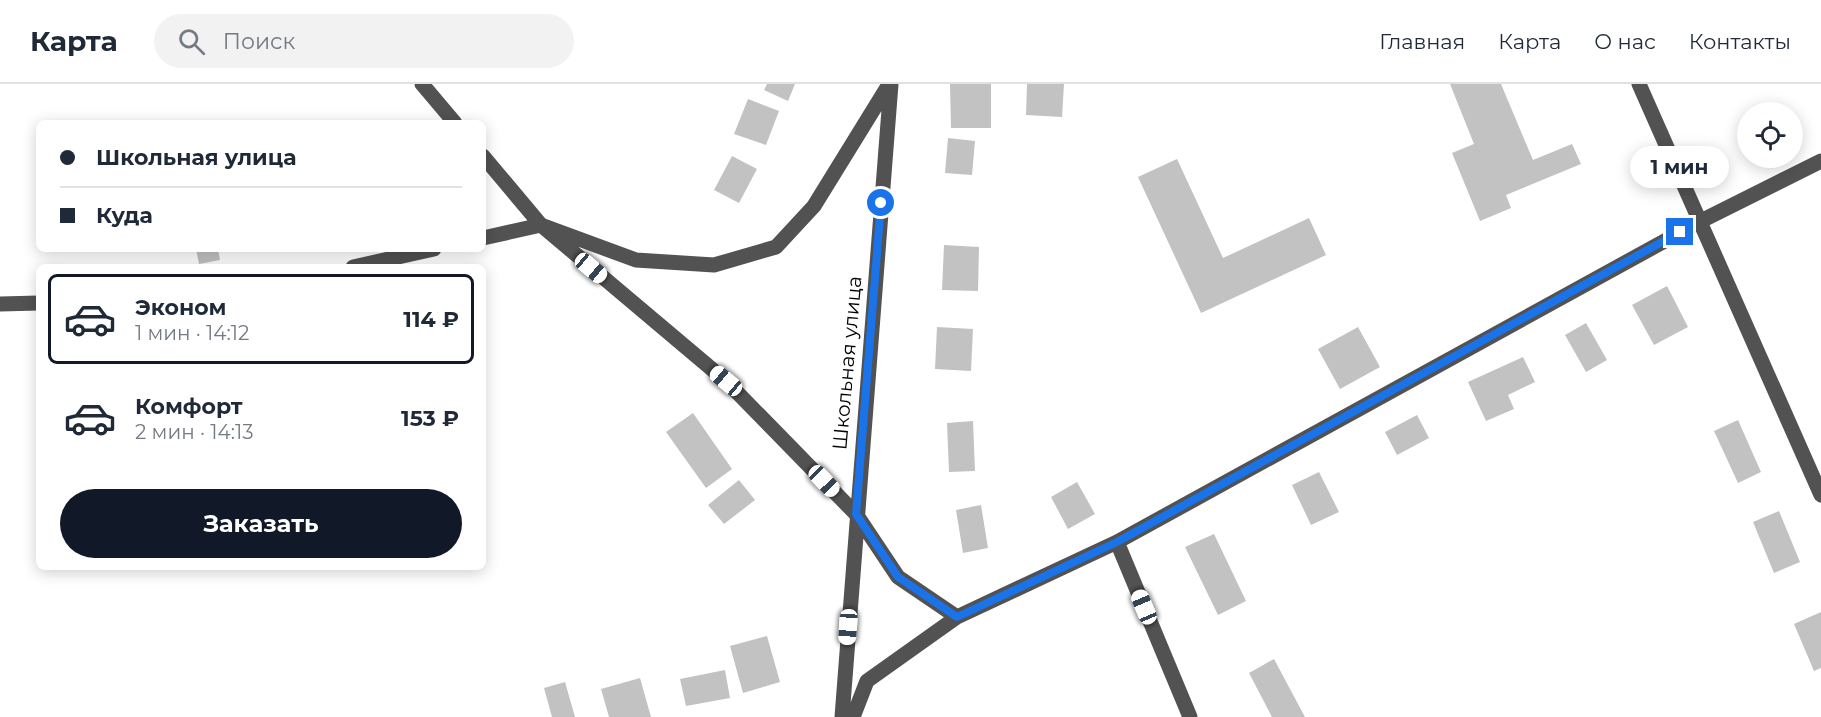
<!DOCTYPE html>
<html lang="ru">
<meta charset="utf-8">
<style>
body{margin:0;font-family:Montserrat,sans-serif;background:#f2f2f3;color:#1f2937;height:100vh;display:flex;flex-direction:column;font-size:22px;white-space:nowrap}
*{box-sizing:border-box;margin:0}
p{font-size:20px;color:#747a83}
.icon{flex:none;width:33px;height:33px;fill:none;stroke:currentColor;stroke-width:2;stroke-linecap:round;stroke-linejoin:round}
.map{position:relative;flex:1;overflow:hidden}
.side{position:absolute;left:36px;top:180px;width:450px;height:306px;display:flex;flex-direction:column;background:#fff;border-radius:9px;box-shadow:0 3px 15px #0003}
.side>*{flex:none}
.guide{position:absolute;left:36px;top:36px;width:450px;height:132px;border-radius:9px;box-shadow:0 3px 15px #0003;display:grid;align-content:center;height:132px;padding:0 24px;background:#fff}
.buttons{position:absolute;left:1737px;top:18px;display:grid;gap:12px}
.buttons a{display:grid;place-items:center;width:66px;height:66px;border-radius:50%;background:#fff;box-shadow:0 3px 15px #0003;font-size:30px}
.end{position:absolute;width:27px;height:27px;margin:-14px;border:8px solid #1a73e8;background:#fff;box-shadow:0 0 0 3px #fff}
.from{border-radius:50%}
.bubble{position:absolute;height:42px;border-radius:21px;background:#fff;box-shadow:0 3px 15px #0003;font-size:20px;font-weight:700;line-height:42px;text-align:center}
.car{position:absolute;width:18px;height:36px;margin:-18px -9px;border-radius:8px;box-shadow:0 0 4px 2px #0007;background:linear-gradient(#fff 24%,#345 0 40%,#fff 0 76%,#345 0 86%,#fff 0)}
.guide b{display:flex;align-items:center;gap:21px;height:57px;font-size:22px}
.guide b+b{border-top:2px solid #e0e1e3}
.guide i{width:15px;height:15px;background:#1f2937}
ul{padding:10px 0 0;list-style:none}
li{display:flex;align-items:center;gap:18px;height:90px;margin:0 12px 9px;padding:0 12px;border:3px solid transparent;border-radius:9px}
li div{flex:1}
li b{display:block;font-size:22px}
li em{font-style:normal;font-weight:700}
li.selected{border-color:#111827}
li>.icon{width:54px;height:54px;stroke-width:1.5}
.button{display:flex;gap:12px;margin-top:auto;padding:12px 24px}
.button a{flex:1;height:69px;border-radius:36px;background:#111827;color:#fff;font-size:24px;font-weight:700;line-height:69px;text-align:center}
header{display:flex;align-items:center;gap:36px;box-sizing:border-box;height:84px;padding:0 30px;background:#fff;border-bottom:2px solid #e0e1e3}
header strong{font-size:28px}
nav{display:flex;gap:33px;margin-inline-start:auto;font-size:21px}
.search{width:420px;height:54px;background:#f2f2f3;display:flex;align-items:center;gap:15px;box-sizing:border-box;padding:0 21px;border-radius:33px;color:#747a83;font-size:22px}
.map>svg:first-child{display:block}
.building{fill:#c2c2c2}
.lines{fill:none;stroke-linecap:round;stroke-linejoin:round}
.minor{stroke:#525252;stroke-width:15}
.route{stroke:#1a73e8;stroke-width:8}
.labels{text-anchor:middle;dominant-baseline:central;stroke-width:6;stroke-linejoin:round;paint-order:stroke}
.street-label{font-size:20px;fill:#000;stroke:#fff}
</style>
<header>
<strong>Карта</strong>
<div class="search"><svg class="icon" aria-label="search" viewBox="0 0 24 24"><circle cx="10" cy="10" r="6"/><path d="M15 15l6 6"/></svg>Поиск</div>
<nav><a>Главная</a><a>Карта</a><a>О нас</a><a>Контакты</a></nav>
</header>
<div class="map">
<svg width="1821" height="633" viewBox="0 0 1821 633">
<rect width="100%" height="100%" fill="#fff"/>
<path class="building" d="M767 0H795L788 17 764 6Z
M950 0H991V44H951Z
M1027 0H1064L1062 33 1026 31Z
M1450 0H1501L1533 76 1572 60 1581 80 1506 111 1511 124 1480 137 1452 69 1474 60Z
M748 15 779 27 766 61 734 50Z
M948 54 975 57 972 91 945 89Z
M732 72 757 85 739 119 714 106Z
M1177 75 1223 174 1309 134 1326 171 1201 229 1138 93Z
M944 161 979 163 978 207 942 206Z
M196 165H218L220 176 199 180Z
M1667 202 1688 243 1654 261 1632 221Z
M1586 239 1607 276 1586 288 1565 251Z
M937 243 973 245 971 287 935 285Z
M1358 243 1380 283 1340 305 1318 265Z
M1523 273 1535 298 1508 311 1514 325 1486 337 1468 298Z
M693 329 732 385 706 404 666 348Z
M1417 331 1429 354 1397 371 1385 348Z
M1738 336 1761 388 1738 399 1714 347Z
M973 337 975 387 949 388 947 339Z
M1319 388 1339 428 1311 441 1292 401Z
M739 396 755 416 724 440 708 421Z
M1077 398 1095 430 1068 445 1051 413Z
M981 421 988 464 963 469 956 426Z
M1779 427 1800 478 1774 489 1753 438Z
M1214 450 1246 517 1218 531 1185 463Z
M1821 528V584L1814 587 1794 540Z
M767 552 780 598 743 609 730 562Z
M1274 575 1305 633H1272L1249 589Z
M725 586 730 614 686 622 680 595Z
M640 594 651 633H609L601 605Z
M565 598 575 633H552L544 604Z"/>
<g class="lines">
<path class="minor" d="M422 0 455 39
M1639 0 1821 411
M483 72 541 141 636 176 714 181 776 163 814 122 888 2
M483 154 541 141 726 297 856 430 898 493 957 533
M353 183 434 165
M0 220 39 219
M1117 458 1190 633
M842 633 891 0
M853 633 867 597 957 533 1117 458 1701 137 1821 77"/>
</g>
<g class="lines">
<path class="route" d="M881 119 856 430 898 493 957 533 1117 458 1680 148"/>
</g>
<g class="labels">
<g class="street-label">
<text transform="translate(847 279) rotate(-85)">Школьная улица</text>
</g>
</g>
</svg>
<div class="buttons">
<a><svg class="icon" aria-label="locate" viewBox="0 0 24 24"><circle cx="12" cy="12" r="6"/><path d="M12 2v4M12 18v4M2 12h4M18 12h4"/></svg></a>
</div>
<i class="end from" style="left:881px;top:119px"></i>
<i class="end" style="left:1680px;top:148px"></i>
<div class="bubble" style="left:1630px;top:62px;width:99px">1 мин</div>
<i class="car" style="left:591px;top:184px;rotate:130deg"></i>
<i class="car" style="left:726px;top:297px;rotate:310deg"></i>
<i class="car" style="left:824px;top:397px;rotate:136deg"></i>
<i class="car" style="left:1144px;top:523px;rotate:337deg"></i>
<i class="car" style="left:848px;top:543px;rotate:184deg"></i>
<div class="guide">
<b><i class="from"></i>Школьная улица</b>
<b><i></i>Куда</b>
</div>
<section class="side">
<ul>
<li class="selected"><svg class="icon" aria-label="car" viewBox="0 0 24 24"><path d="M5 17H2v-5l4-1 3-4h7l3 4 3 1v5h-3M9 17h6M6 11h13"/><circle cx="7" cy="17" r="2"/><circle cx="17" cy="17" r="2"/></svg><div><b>Эконом</b><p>1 мин · 14:12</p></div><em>114 ₽</em></li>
<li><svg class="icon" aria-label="car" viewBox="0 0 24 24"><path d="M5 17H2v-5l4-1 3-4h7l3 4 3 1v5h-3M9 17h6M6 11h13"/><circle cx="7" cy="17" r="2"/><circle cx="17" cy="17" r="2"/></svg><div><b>Комфорт</b><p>2 мин · 14:13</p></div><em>153 ₽</em></li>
</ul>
<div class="button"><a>Заказать</a></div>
</section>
</div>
